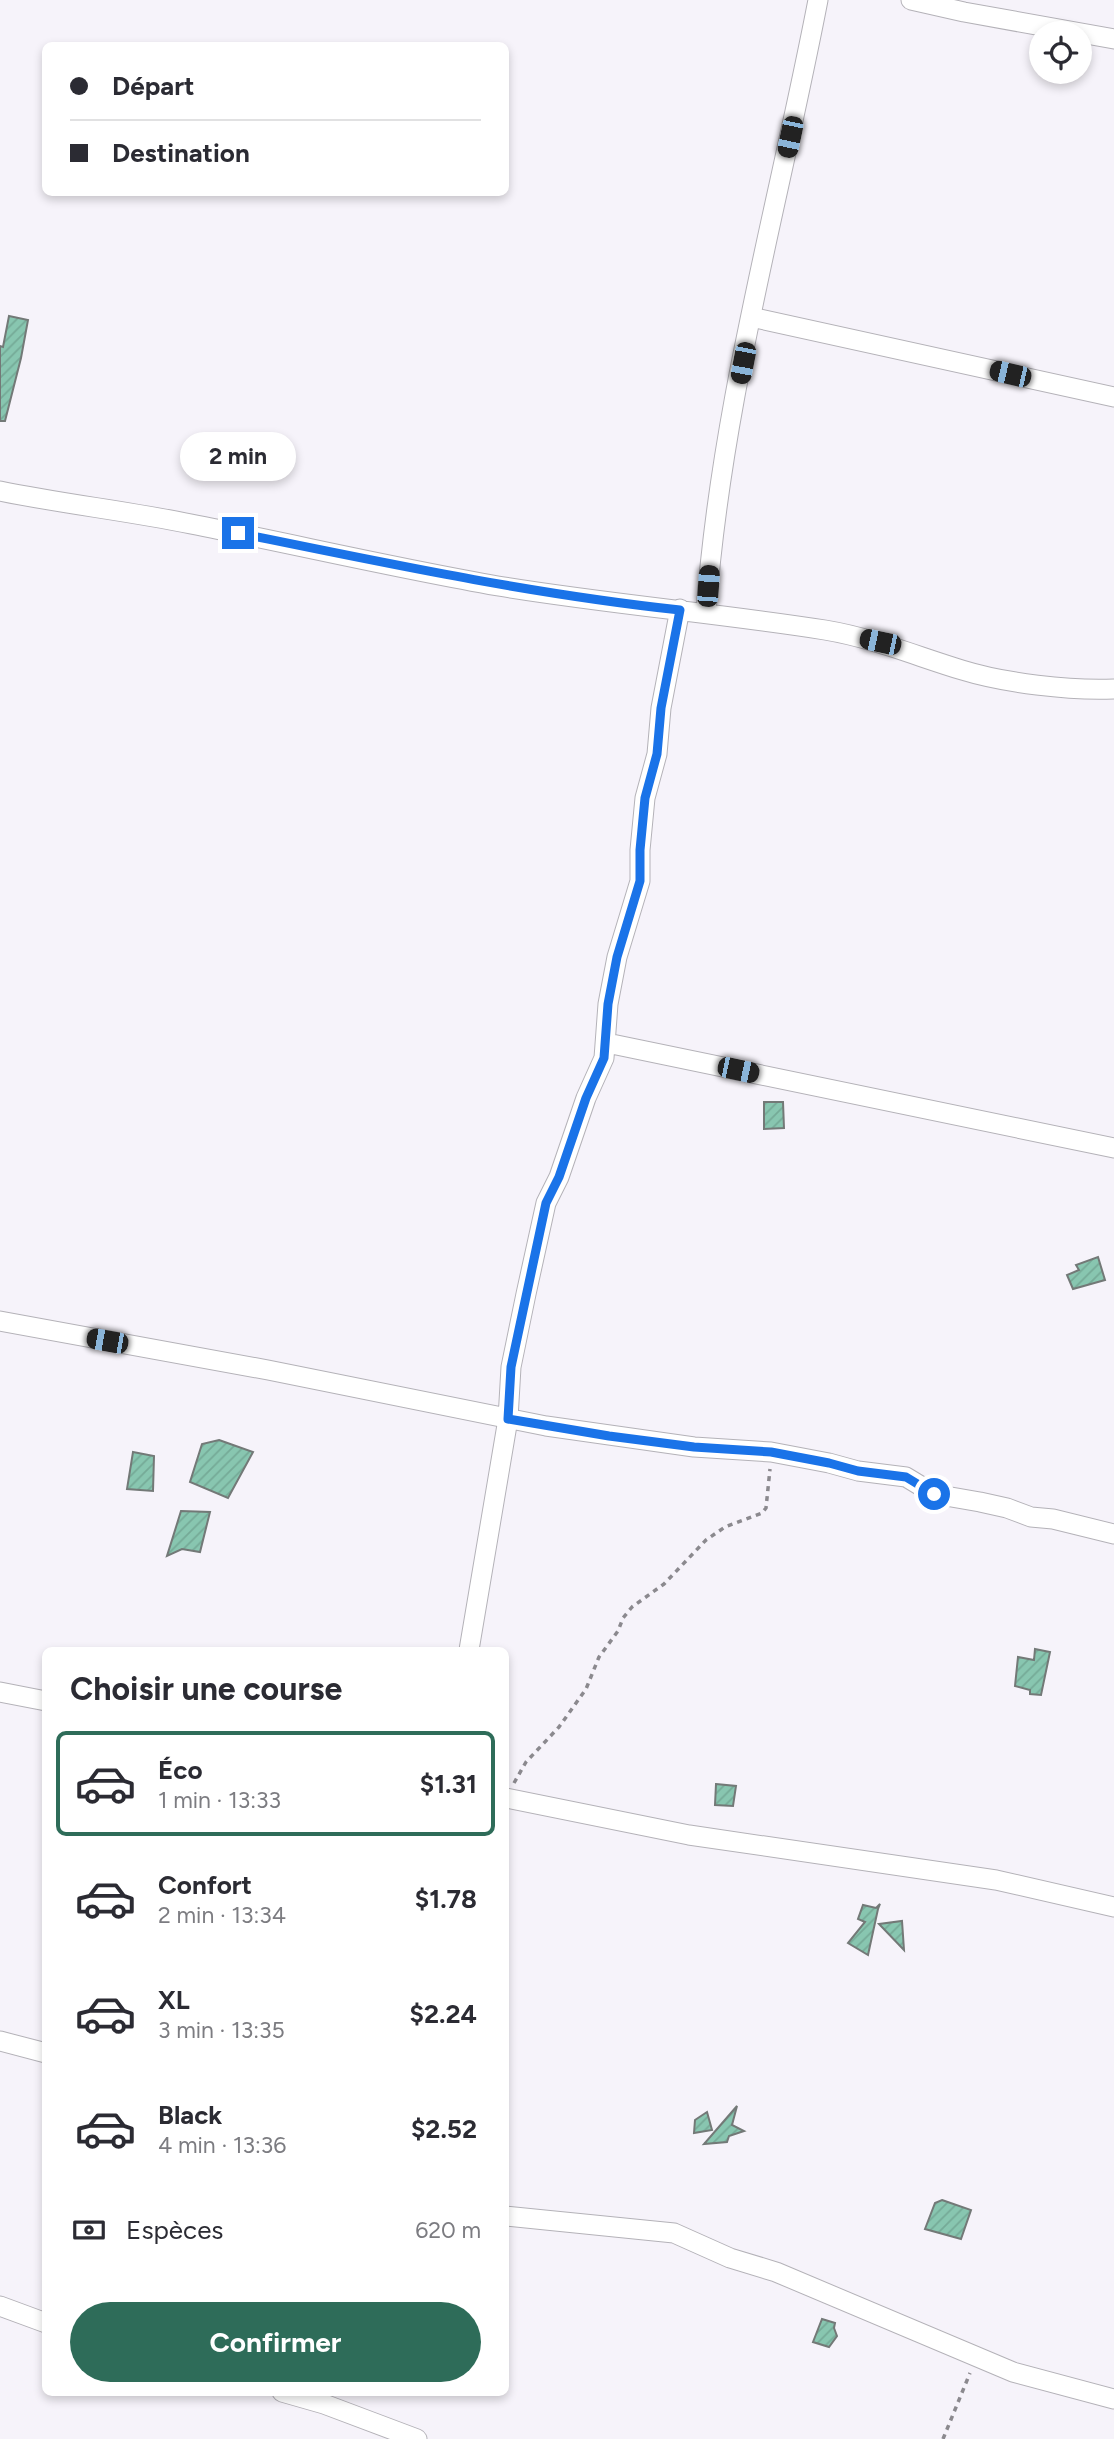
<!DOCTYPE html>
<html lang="fr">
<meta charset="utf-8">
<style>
body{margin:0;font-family:Figtree,sans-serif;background:#f2f2f3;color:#2b2b33;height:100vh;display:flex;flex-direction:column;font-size:26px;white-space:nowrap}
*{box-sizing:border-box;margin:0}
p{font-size:23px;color:#7c7c81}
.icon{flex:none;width:38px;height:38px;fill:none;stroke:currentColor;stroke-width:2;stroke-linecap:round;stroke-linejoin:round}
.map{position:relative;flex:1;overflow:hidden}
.drawer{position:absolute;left:42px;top:1647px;width:467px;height:749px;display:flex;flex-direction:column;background:#fff;border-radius:10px;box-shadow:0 4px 10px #0003}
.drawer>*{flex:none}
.top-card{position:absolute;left:42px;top:42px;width:467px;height:154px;border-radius:10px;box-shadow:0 4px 10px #0003;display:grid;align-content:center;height:154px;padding:0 28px;background:#fff}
.controls{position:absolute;left:1029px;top:21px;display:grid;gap:14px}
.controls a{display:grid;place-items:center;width:63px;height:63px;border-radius:50%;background:#fff;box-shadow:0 4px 10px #0003;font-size:35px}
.end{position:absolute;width:32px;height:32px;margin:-16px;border:9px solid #1a73e8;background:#fff;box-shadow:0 0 0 4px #fff}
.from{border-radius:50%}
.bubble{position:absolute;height:49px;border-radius:24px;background:#fff;box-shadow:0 4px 10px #0003;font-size:23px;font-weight:700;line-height:49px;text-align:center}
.car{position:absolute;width:21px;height:42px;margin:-21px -10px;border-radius:9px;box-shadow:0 0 5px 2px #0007;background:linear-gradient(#222 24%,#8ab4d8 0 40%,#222 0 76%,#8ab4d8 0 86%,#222 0)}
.top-card b{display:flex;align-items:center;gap:24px;height:66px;font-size:26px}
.top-card b+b{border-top:2px solid #e1e1e2}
.top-card i{width:18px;height:18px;background:#2b2b33}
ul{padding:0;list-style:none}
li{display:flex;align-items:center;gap:21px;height:105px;margin:0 14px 10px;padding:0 14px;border:4px solid transparent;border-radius:10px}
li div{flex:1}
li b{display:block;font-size:26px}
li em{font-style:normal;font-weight:700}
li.current{border-color:#2e6c59}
li>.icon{width:63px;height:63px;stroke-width:1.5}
h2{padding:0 28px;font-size:32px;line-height:84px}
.pay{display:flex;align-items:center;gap:18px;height:77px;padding:0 28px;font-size:26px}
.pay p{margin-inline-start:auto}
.button{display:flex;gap:14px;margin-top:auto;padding:14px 28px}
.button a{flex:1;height:80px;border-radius:42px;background:#2e6c59;color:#fff;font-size:28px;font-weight:700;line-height:80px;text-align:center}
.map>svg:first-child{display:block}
.building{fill:url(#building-hatch);stroke:#737977;stroke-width:2}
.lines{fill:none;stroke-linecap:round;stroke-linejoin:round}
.street-casing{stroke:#b4b2b8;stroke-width:21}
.path{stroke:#8b898e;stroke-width:3.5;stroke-dasharray:5 5;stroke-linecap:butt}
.street{stroke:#fff;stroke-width:19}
.route{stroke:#1a73e8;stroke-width:9}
</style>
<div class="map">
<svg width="1114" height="2439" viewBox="0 0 1114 2439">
<defs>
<pattern id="building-hatch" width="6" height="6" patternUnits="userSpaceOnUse" patternTransform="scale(1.75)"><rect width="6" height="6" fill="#88c6b0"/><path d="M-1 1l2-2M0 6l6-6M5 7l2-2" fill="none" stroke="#75aa97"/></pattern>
</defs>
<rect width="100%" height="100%" fill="#f6f3fa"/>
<path class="building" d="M9 316 28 320 21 358 5 421H0V346L3 347Z
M764 1102H783L784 1128 764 1129Z
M1098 1257 1105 1280 1073 1289 1067 1275 1079 1270 1076 1265Z
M219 1440 253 1452 228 1498 190 1482 202 1444Z
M133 1452 154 1456 153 1491 127 1489Z
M181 1511 210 1512 200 1552 182 1549 167 1556Z
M1035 1649 1050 1652 1041 1695 1030 1694V1690L1015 1686 1018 1657 1034 1660Z
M716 1784 736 1786 733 1806 715 1805Z
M880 1904 878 1909 868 1955 848 1943 865 1922 858 1919 863 1905 876 1908Z
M902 1921 904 1950 879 1924Z
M737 2106 732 2125 744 2131 729 2136 727 2142 704 2144Z
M707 2112 712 2130 694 2133 695 2120Z
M942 2200 971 2210 961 2239 925 2229 935 2203Z
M822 2319 835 2323 834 2328 837 2336 829 2347 813 2342Z"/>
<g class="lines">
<g class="street-casing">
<path id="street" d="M911 0 964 12 1114 39
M751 317 1114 397
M0 491C63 504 128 511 191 524 293 544 395 568 498 586 607 604 717 613 825 630 873 638 916 656 962 670 1004 683 1070 691 1114 689
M706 612C721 405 779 203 818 0
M607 1043 1114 1148
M0 1321 268 1370 546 1426 694 1447 771 1452 829 1463 858 1471 906 1477 934 1494 980 1502 1007 1508 1031 1517 1053 1519 1114 1534
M469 1650 508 1419 511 1367 526 1294 546 1203 559 1177 586 1098 604 1058 608 1004 617 957 640 881V850L645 798 657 754 661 708 680 609
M0 1692 46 1701
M506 1798 689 1835 996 1880 1114 1907
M0 2041 46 2053
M506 2216 674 2233 730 2258 776 2272 1013 2372 1114 2399
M0 2306 46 2323
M282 2392 324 2404 417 2439"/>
</g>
<path class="path" d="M514 1783 526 1762 559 1727 586 1689 599 1657 618 1631 623 1618 632 1607 664 1584 706 1540 725 1527 762 1513 766 1508 770 1469
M943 2439 970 2373"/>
<use href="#street" class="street"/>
</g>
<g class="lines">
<path class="route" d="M238 533C385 563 531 594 680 610L661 708 657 754 645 798 640 850V881L617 957 608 1004 604 1058 586 1098 559 1177 546 1203 511 1367 508 1419 609 1436 694 1447 771 1452 829 1463 858 1471 906 1477 934 1494"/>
</g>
</svg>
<div class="controls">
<a><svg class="icon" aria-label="locate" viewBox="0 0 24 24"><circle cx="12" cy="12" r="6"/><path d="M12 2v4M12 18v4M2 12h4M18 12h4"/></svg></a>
</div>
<i class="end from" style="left:934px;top:1494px"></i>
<i class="end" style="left:238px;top:533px"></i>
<div class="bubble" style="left:180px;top:432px;width:116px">2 min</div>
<i class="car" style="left:790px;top:137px;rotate:192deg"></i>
<i class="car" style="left:743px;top:363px;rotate:191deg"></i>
<i class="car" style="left:1010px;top:374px;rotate:283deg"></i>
<i class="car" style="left:708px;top:586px;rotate:4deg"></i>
<i class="car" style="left:880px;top:642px;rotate:282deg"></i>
<i class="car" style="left:738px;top:1070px;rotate:102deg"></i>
<i class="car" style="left:107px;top:1341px;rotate:280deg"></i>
<div class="top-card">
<b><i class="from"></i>Départ</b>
<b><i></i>Destination</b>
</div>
<section class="drawer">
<h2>Choisir une course</h2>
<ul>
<li class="current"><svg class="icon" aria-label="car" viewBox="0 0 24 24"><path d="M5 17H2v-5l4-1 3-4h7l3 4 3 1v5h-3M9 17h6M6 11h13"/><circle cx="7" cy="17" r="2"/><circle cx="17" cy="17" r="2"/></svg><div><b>Éco</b><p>1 min · 13:33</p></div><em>$1.31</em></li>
<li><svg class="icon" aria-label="car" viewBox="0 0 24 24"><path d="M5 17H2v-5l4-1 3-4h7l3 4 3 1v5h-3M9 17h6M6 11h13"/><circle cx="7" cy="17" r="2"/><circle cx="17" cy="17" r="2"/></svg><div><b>Confort</b><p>2 min · 13:34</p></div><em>$1.78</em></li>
<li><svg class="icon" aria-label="car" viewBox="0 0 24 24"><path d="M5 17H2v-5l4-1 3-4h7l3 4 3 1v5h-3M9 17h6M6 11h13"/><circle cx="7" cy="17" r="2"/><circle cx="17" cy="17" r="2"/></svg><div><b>XL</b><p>3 min · 13:35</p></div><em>$2.24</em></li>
<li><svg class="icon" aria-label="car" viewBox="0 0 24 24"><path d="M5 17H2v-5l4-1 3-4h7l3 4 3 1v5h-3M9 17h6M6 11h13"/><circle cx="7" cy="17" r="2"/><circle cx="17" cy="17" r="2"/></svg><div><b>Black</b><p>4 min · 13:36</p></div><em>$2.52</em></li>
</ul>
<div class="pay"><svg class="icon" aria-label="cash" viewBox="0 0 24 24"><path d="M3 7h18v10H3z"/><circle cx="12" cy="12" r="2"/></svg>Espèces<p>620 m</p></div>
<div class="button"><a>Confirmer</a></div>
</section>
</div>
